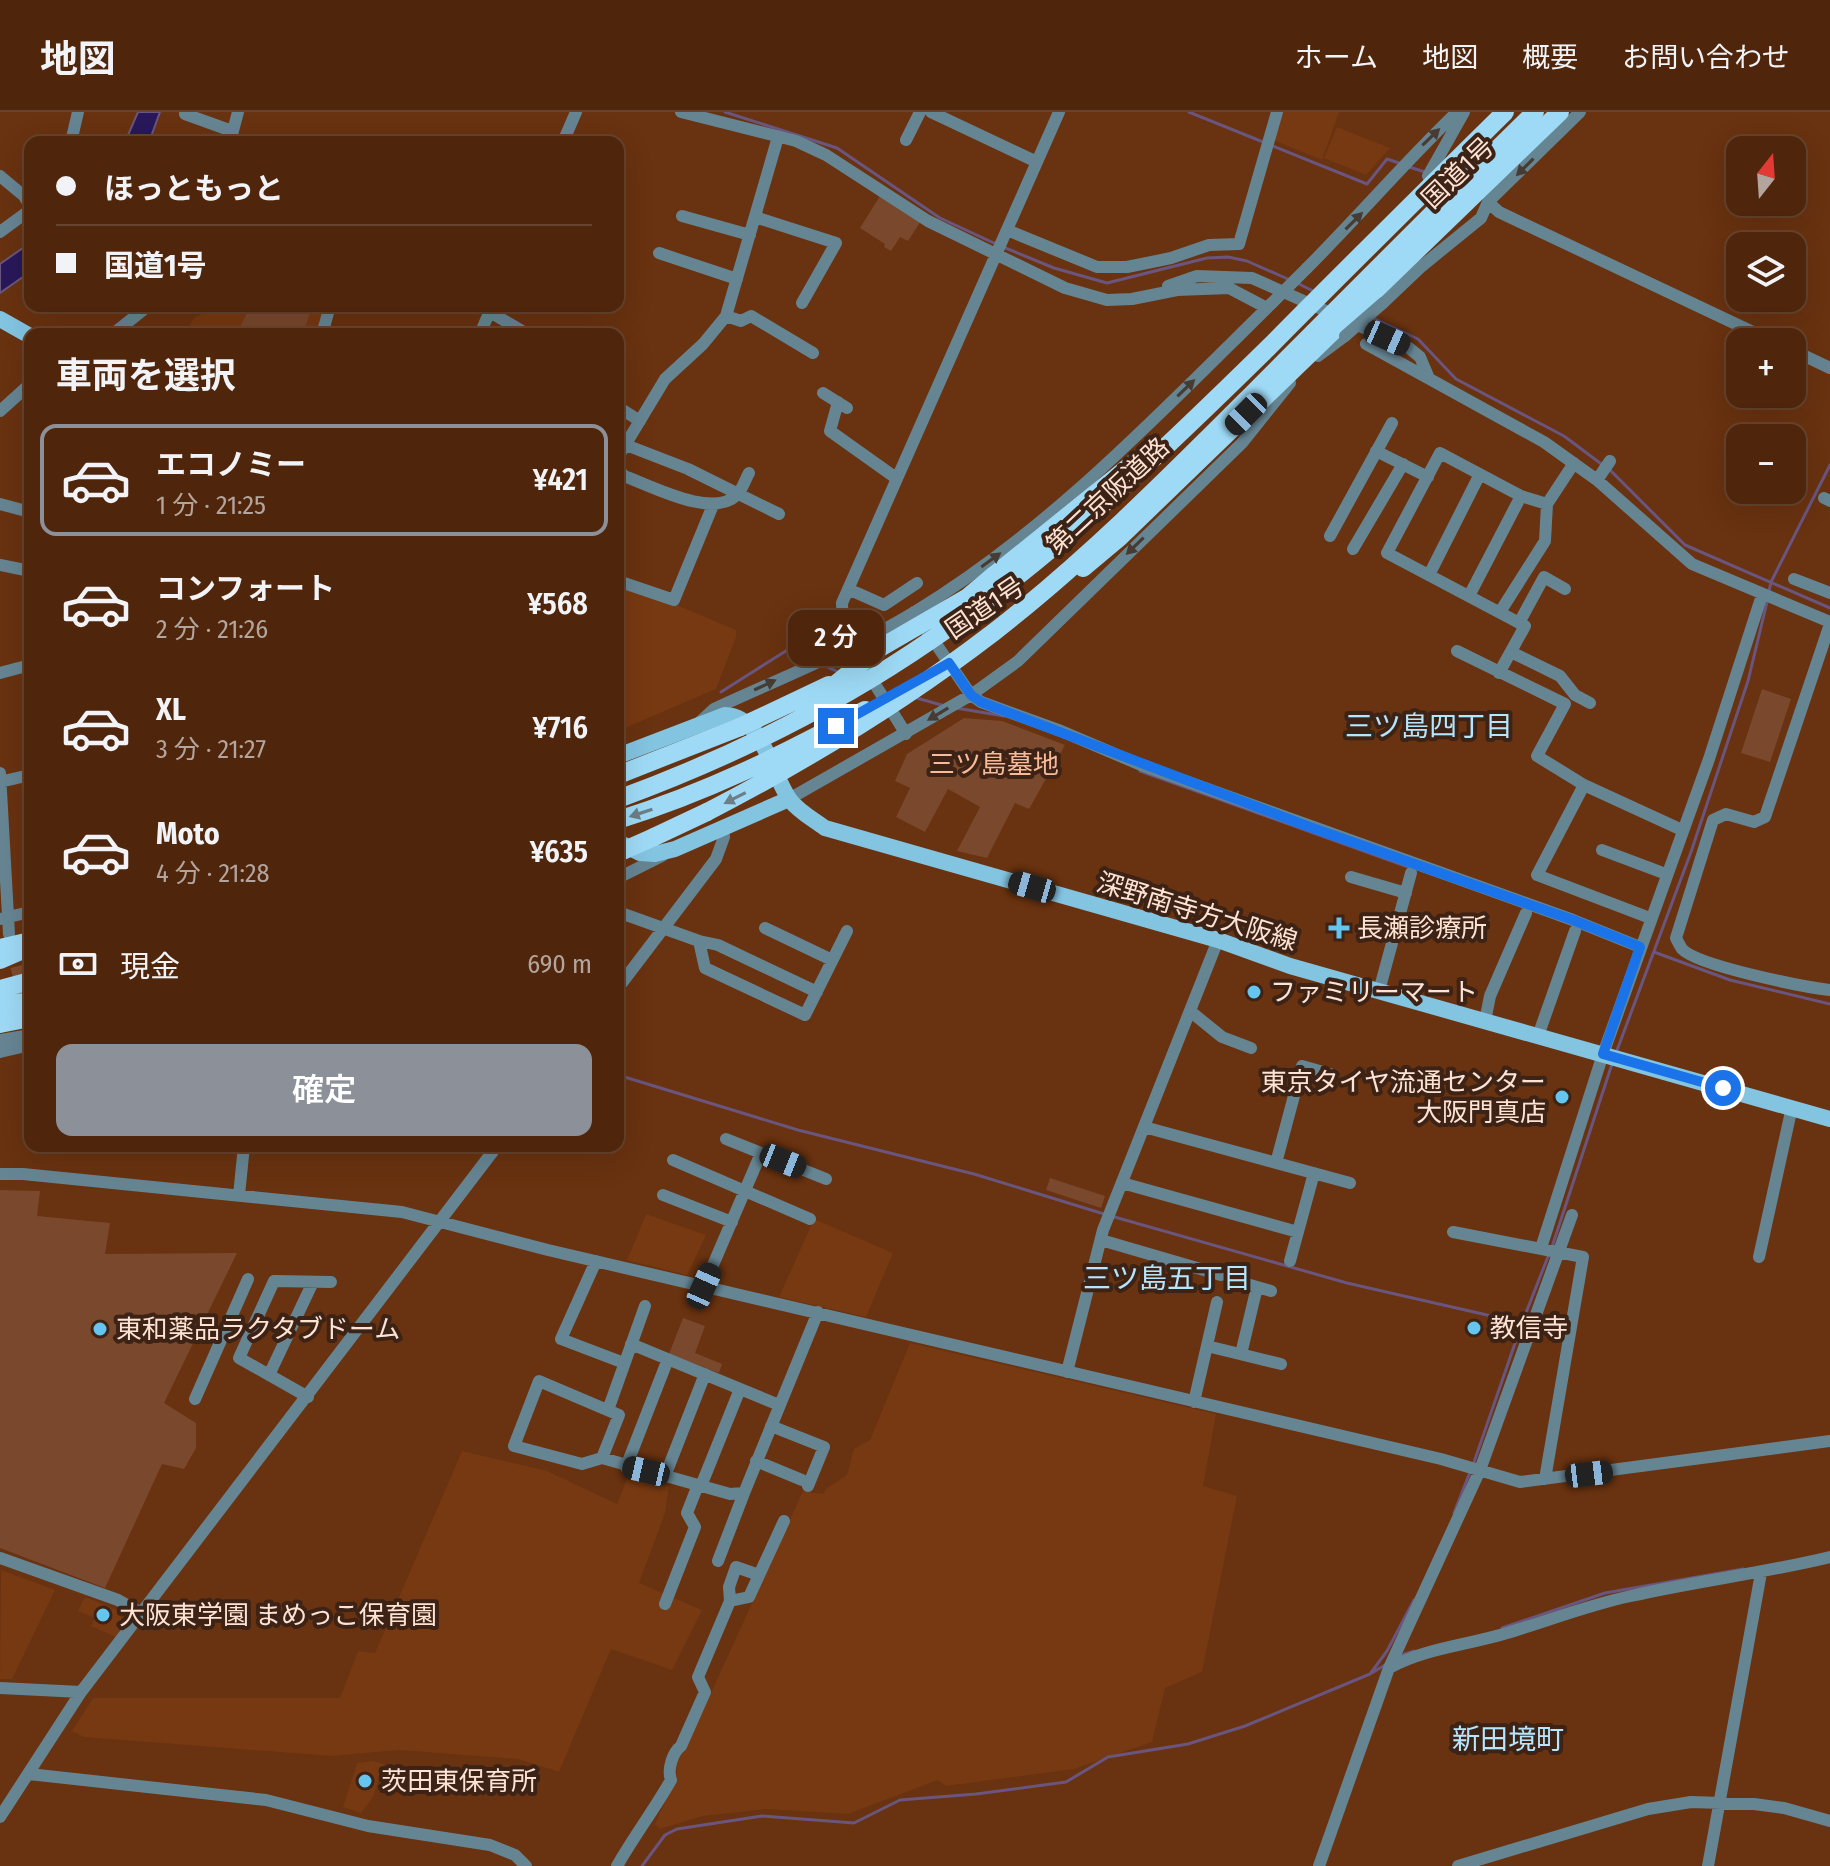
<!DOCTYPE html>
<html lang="ja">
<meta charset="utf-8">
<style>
body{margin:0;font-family:"Fira Sans Condensed","Noto Sans JP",sans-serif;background:#552e15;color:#f1f3f6;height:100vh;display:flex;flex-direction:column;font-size:30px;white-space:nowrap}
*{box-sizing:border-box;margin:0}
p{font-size:26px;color:#b3a59d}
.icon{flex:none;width:44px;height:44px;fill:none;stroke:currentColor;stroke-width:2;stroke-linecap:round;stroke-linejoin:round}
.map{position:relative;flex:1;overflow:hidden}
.sheet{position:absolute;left:24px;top:216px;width:600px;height:824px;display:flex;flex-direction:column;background:#4f260c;border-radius:16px;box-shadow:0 8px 32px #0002,0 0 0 2px #66432d}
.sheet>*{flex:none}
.guide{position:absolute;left:24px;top:24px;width:600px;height:176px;border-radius:16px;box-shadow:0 8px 32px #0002,0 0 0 2px #66432d;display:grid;align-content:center;height:176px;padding:0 32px;background:#4f260c}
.needle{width:52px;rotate:17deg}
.controls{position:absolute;left:1726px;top:24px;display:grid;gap:16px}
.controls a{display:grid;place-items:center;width:80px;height:80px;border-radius:16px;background:#4f260c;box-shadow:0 8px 32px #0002,0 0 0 2px #66432d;font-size:40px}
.end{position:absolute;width:36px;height:36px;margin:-18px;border:10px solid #1a73e8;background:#fff;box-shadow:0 0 0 4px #fff}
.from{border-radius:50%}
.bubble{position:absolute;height:56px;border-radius:16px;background:#4f260c;box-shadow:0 8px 32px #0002,0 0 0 2px #66432d;font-size:26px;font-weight:600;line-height:56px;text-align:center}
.car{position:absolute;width:24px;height:48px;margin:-24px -12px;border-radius:10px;box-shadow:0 0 6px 2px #0007;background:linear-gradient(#222 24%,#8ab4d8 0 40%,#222 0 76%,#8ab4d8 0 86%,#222 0)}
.guide b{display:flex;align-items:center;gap:28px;height:76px;font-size:30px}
.guide b+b{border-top:2px solid #66432d}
.guide i{width:20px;height:20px;background:#f1f3f6}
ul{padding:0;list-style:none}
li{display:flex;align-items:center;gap:24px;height:112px;margin:0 16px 12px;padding:0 16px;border:4px solid transparent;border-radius:16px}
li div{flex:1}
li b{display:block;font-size:30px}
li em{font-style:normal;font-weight:600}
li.current{border-color:#8c9099}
li>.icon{width:72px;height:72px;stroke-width:1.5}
h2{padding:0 32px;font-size:36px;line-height:96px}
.pay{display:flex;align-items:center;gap:20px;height:88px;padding:0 32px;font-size:30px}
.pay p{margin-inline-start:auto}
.action{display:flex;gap:16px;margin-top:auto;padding:16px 32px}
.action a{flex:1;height:92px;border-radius:16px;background:#8c9099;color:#fff;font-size:32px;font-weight:600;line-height:92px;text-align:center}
header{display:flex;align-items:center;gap:48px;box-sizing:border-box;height:112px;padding:0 40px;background:#4f260c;border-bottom:2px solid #66432d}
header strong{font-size:38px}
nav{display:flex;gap:44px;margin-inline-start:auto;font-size:28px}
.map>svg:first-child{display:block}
.built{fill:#773911}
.green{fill:#7a482d}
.water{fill:#29185a;stroke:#69557e;stroke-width:2}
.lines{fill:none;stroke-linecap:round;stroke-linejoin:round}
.stream{stroke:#69557e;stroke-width:3}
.minor-tunnel{stroke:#7f4c2d;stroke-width:12;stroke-dasharray:12 6;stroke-linecap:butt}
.minor{stroke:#668593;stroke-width:12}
.major{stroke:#83c4e1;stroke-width:16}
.highway{stroke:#9edaf6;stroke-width:18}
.minor-bridge{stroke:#668593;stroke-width:12}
.highway-bridge{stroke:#9edaf6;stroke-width:18}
.oneway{fill:#463c34}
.oneway2{fill:#6d7e86}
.route{stroke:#1a73e8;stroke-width:10}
.poi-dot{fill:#65c5ee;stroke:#3c2315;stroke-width:3}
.labels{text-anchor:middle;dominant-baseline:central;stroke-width:8;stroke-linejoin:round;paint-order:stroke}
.street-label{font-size:26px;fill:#fee2d3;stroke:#3c2315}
.park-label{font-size:26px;fill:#f9ba9a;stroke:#3c2315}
.poi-label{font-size:26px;fill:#fee2d3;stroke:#3c2315;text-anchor:start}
.neighbourhood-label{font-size:28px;fill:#b5e6fe;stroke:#3c2315}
</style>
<header>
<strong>地図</strong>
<nav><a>ホーム</a><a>地図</a><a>概要</a><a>お問い合わせ</a></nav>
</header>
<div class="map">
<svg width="1830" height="1754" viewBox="0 0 1830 1754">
<rect width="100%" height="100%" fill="#693210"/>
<path class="built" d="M1281 0H1339L1322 48 1273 28Z
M1337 15 1390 36 1366 63 1324 46Z
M218 194H327L322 222H185L194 206Z
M618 474 672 491 736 518V525L716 577 618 619Z
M646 1102 706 1123 687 1163 627 1148Z
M814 1107 893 1141 866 1205 779 1185Z
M910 1231 1216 1302 1203 1374 1237 1384 1202 1560 1165 1576 1152 1630 1074 1657 946 1674 938 1668 848 1702 766 1697 703 1704 660 1717 655 1712 676 1665 678 1645 686 1636 803 1379 823 1382 827 1376 847 1363 854 1337 870 1328Z
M462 1339 547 1359 617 1392 627 1367 669 1374 665 1401 639 1471 702 1498 672 1558 611 1537 559 1660 518 1647 400 1638 331 1644 84 1625 72 1619 93 1586H340L358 1539 375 1541Z
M1 1458 55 1478 12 1567H0Z
M85 1485 119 1499 123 1512 116 1525 91 1514 95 1506 78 1499Z
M373 1649 384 1652 373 1685 361 1701 343 1695 357 1651Z"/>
<path class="green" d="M880 84 921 109 908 129 900 125 891 139 884 135 885 132 860 116Z
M250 194H312L303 222H237Z
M1762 577 1791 587 1770 650 1741 641Z
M964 606 1002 609 1065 633 1029 697 1015 691 987 746 957 739 980 695 948 677 925 720 896 705 910 676 895 669 907 642Z
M1050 1066 1105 1084 1101 1096 1046 1078Z
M0 1078 40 1079 37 1104 110 1111 105 1142 237 1141 164 1291 196 1311V1336L184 1357 162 1352 105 1476 0 1436Z
M683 1206 705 1214 695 1241 722 1252 719 1261 669 1242Z"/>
<path class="water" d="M138 0H160L149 30H125Z
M30 131V160L0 181V152Z"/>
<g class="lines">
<path class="stream" d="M725 0 837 36 940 106 996 132
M1189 0 1263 30
M1270 33 1367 72 1387 47 1402 52
M1409 55 1425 60
M1003 135 1054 156 1107 171 1207 146 1228 145 1247 149 1290 168
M1297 171 1315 180
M1373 206 1418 227 1456 267 1564 324 1604 354
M1610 358 1685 433 1830 496
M1769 479 1771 470 1830 353
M823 553 838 560
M721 580 789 537 813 548
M913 585 945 594
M956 596 1004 604
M1140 659 1411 756
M1654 840 1730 868 1830 892
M1616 941 1691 740 1748 569 1768 486
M618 963 798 1018 974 1062 1104 1102
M1111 1104 1347 1171 1522 1211
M1552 1135 1612 952
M1473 1353 1522 1211 1549 1142
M1454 1401 1470 1360
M1502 1516 1605 1481 1743 1457
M1399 1544 1414 1539
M1370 1562 1387 1539 1414 1488
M642 1754 665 1723 677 1717 762 1704 854 1711 900 1688 976 1682 1066 1670 1108 1645 1188 1632 1245 1614 1370 1562 1385 1553"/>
<path class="minor-tunnel" d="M12 837 27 896"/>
<path class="minor" d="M681 0 796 29 826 43 928 109 1065 176 1107 188 1132 187 1177 178 1229 176 1267 196
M931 0 1037 50
M185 2 232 19
M906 28 920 0
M71 30 78 0
M230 30 238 0
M563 30 576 0
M30 51 28 57 30 59
M0 64 24 84 30 94
M1428 64 1464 0
M1488 90 1499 100 1774 230
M682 104 750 123
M755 105 836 131 802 191
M1007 118 1097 155H1127L1171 146 1209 133 1239 132 1277 0
M0 120 30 98
M659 141 737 167
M1307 156C1358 105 1405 50 1457 0
M1168 174 1197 164 1252 166 1409 236 1420 245 1428 264
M1383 191 1422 154 1481 106 1488 90 1580 0
M330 194 323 219 333 222
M490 200 527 222
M726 204 741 209 751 204 813 241
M113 222 148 194
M480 222 492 194
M1366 232 1544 330 1597 368 1692 452 1830 510
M1792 238 1830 256
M1318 244 1345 224
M823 281 847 296
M838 290 830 319 896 366
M618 295 640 309
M0 299 30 272
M626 333 688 357 779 402
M1376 339 1428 365
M618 345 665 267 703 232 726 204 778 25
M618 357 624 364C652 374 712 407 737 383 742 378 745 368 749 361
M1597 368 1610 349
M1824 386 1830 389
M0 392 30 400
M1330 424 1392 311
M1353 437 1403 352
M0 453 30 459
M1429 463 1480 362
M1794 467 1830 481
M618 469 674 488 713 393
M848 477 884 493 917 471
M1469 484 1521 384
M914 500 971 583 981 590 1061 619 1141 653 1573 808 1640 835
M1500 500 1545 429 1547 392
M1519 511 1544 465 1565 477
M1830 512 1765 705 1754 710 1726 702 1713 708 1676 826C1678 830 1680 834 1682 837 1698 854 1804 875 1830 878
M1457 539 1565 592 1537 644 1584 673 1682 718
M1511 540 1560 564 1575 583 1590 591
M0 561 30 553
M1499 561 1525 514 1387 441 1440 341 1521 384 1547 392 1574 351
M700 610 714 597C781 566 852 538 916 499 1051 417 1160 301 1272 191
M906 622 843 521 842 491 1059 0
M0 661 9 822
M0 670 30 663
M1584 673 1537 763 1650 806
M789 687 971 583 1018 549 1242 331 1290 271
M1602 738 1666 762
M1351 765 1406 781
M618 766 662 744
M618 800 699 829 705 856 805 903 847 819
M0 807 30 800
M765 816 832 848
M699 829 718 833 817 880
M618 876 716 747 724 725 723 716
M1379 879 1411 761
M1190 899 1222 925 1251 936
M1485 909 1490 884 1526 801
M1538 924 1575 819
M0 928 30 923
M0 940 30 933
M1144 1015 1350 1071
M726 1027 826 1067
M673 1048 810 1107
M1276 1051 1302 954 1330 962
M0 1062H23L402 1100 548 1138 1441 1347 1520 1370 1830 1329
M1122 1071 1298 1120
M239 1083 244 1034
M663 1083 732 1110
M1453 1120 1583 1145 1545 1367
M1101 1128 1221 1163
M1541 1136 1603 942 1709 647 1762 483
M1759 1145 1792 995
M596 1149 561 1227 624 1251
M1290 1149 1314 1061
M1243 1171 1271 1179
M704 1174 761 1041
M631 1232 779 1293
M1207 1234 1281 1252
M1241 1242 1257 1175
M1067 1260 1103 1118 1218 828
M269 1263 313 1170
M308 1285 239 1246 274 1169 331 1170
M195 1287 248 1167
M1194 1290 1217 1190
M608 1298 645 1194
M771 1314 824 1335 808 1374
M602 1346 619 1303 539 1269 514 1334 582 1352 602 1346 730 1382 744 1381 818 1200
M756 1349 802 1368
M626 1355 668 1247
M665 1364 705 1262
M701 1374 740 1277
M0 1446 118 1488 141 1501
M718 1449 744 1381
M730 1489 729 1475 736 1455 759 1463
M665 1492 695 1415 687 1401 698 1373
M1389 1556C1425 1536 1468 1533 1507 1521 1548 1509 1588 1493 1631 1484 1697 1469 1764 1461 1830 1445
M0 1576 81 1580
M29 1662 266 1688 368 1714 490 1733 515 1743 526 1754
M0 1705 81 1580 497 1034
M617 1754C634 1724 654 1698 671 1668 667 1657 673 1640 681 1634L705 1580 698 1565 730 1489 749 1485 784 1409
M1319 1754 1389 1556 1480 1358 1572 1103
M1458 1754 1648 1697 1691 1690 1754 1692 1784 1696 1830 1709
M1708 1754 1761 1461"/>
<path class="major" d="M0 207 30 224
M618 644 725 603C763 604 771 662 790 688 799 700 813 707 825 716L1218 828 1290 854 1830 1007
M618 730 640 741 655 742 675 737 789 687"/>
<path class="highway" d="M1083 456 1120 425 1560 0
M993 464 1153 335
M618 663 740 615
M654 725 707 700
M0 848 30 835
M0 877 30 869
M0 894 30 889"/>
<path class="minor-bridge" d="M1272 191 1307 156
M1345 224 1383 191"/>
<path class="highway-bridge" d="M821 584 880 536 968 485 993 464
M740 615 829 573
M618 687C727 647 835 594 931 528 1055 444 1162 340 1269 235 1347 156 1426 78 1505 0
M707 700C808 648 904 589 994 520 1088 447 1172 362 1256 278 1349 185 1441 92 1535 0
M618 708C705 681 785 642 865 598
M618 741 654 725
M0 836 30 829
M0 912 30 906"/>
</g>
<defs><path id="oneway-solid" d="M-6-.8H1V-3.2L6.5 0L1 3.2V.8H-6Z" transform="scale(2)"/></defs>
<g class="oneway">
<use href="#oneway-solid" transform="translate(1431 25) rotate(-44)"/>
<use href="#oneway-solid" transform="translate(1525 55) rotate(135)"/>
<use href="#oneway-solid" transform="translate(1354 109) rotate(-45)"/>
<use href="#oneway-solid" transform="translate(1186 276) rotate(-44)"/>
<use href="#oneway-solid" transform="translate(1135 434) rotate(136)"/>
<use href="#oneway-solid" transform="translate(991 448) rotate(-36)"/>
<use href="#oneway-solid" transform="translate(765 573) rotate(-25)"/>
<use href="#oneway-solid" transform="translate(938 602) rotate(149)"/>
</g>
<g class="oneway2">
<use href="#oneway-solid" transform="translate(735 686) rotate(153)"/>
<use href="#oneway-solid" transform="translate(641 701) rotate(162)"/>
</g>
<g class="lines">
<path class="route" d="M836 614 949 551 971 583 981 590 1307 714 1573 808 1640 835 1603 942 1723 976"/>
</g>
<g class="poi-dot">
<path d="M1335 804h8v8h8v8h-8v8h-8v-8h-8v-8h8z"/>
<circle cx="1254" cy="880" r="8"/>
<circle cx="1562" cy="985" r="8"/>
<circle cx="1474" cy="1216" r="8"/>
<circle cx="100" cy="1217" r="8"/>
<circle cx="103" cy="1503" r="8"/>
<circle cx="365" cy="1669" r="8"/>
</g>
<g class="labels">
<g class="street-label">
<text transform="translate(1458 61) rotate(-44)">国道1号</text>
<text transform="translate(1108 384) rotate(-43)">第二京阪道路</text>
<text transform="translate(985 496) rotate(-34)">国道1号</text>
<text transform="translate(1197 800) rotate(17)">深野南寺方大阪線</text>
</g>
<g class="park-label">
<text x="994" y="652">三ツ島墓地</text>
</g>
<g class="poi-label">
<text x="1357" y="816">長瀬診療所</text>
<text x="1270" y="880">ファミリーマート</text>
<text x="1546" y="970" text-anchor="end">東京タイヤ流通センター<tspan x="1546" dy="30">大阪門真店</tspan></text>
<text x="1490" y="1216">教信寺</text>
<text x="116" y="1217">東和薬品ラクタブドーム</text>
<text x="119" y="1503">大阪東学園 まめっこ保育園</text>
<text x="381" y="1669">茨田東保育所</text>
</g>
<g class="neighbourhood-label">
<text x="1429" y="614">三ツ島四丁目</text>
<text x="1167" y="1166">三ツ島五丁目</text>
<text x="1508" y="1627">新田境町</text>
</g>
</g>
</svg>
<div class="controls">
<a><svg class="needle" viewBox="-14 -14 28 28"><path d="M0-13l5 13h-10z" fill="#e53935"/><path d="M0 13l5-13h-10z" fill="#b3a59d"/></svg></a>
<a><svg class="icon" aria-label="layers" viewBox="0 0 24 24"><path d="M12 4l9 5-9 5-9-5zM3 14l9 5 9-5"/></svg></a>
<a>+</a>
<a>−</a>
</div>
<i class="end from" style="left:1723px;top:976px"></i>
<i class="end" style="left:836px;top:614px"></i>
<div class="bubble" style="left:788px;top:498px;width:96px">2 分</div>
<i class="car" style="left:1387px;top:226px;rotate:114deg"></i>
<i class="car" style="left:1246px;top:302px;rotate:225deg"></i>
<i class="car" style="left:1032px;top:775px;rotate:286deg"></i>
<i class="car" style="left:783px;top:1049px;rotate:112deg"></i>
<i class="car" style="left:704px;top:1174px;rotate:24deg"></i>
<i class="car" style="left:646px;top:1359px;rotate:283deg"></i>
<i class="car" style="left:1589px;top:1362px;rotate:83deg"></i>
<div class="guide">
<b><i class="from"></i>ほっともっと</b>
<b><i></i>国道1号</b>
</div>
<section class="sheet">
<h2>車両を選択</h2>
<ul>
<li class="current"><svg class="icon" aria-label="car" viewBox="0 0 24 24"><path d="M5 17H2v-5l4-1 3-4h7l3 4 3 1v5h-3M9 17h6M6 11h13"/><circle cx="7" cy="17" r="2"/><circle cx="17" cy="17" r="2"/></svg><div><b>エコノミー</b><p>1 分 · 21:25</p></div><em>¥421</em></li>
<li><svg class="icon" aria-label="car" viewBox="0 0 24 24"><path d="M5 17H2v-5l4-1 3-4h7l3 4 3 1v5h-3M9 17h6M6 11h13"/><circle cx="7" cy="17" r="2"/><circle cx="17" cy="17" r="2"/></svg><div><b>コンフォート</b><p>2 分 · 21:26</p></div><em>¥568</em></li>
<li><svg class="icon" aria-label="car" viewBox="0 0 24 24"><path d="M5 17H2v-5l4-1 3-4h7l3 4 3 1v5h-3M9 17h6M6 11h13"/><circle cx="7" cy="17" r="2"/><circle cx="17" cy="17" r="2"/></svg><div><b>XL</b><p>3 分 · 21:27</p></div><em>¥716</em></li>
<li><svg class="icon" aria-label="car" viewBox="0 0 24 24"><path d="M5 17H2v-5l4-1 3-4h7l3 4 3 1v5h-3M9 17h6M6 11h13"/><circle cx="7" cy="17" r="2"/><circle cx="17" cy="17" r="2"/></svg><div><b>Moto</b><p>4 分 · 21:28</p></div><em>¥635</em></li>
</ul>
<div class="pay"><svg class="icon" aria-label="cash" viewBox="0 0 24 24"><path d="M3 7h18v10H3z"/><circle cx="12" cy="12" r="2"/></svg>現金<p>690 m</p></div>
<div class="action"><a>確定</a></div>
</section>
</div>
